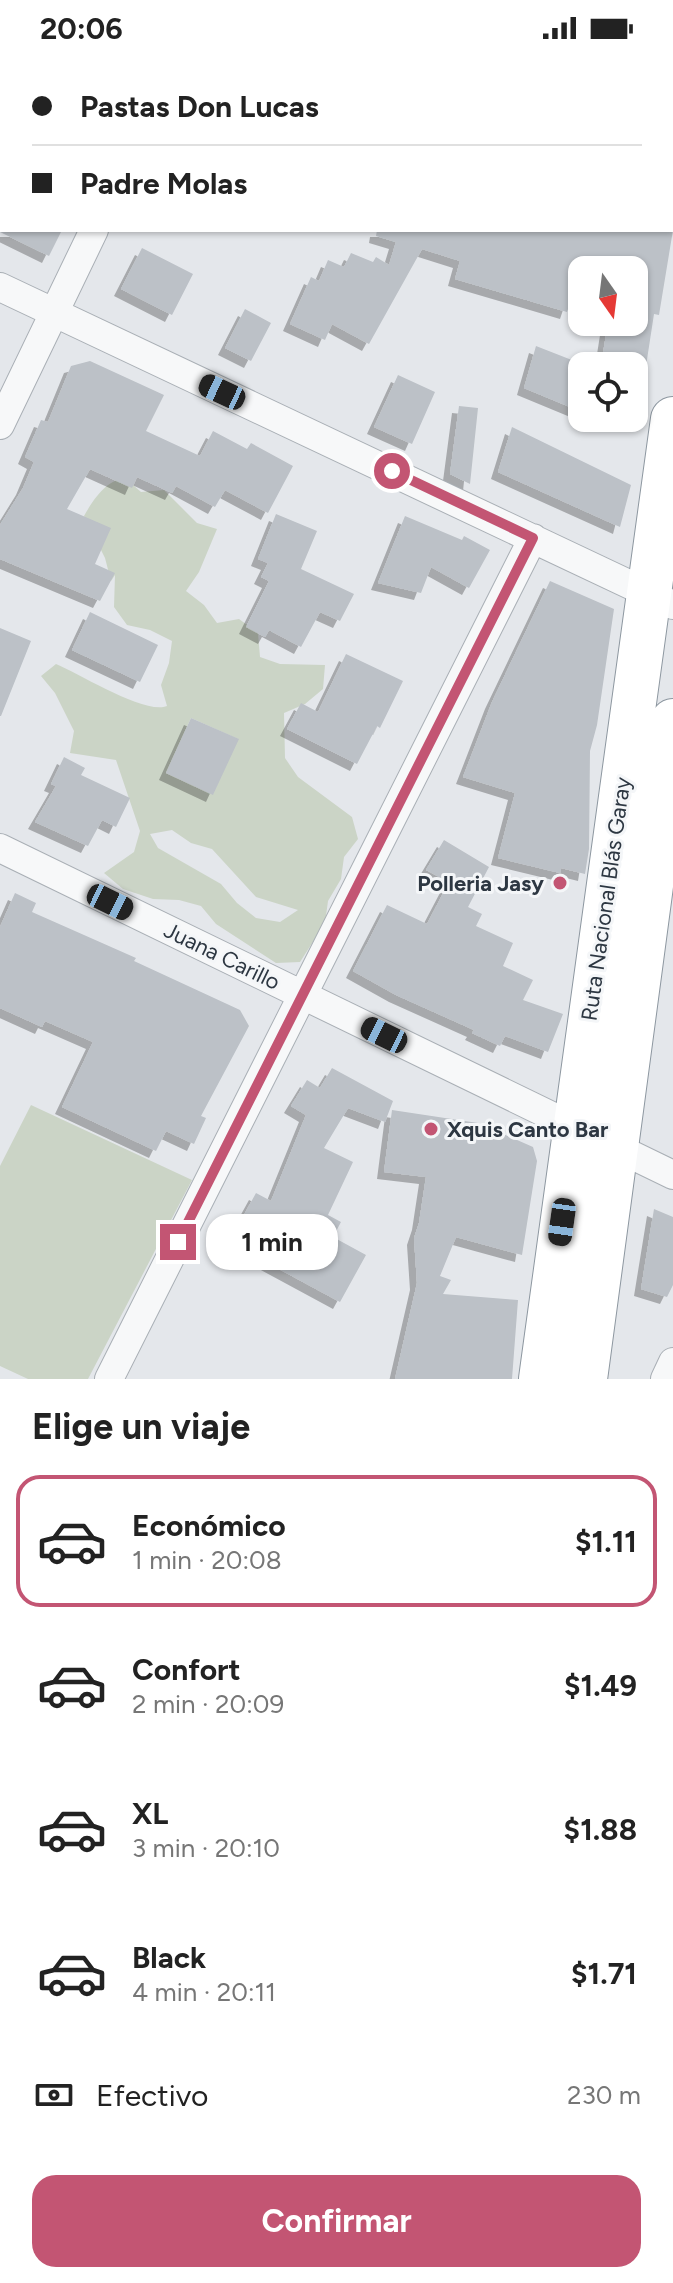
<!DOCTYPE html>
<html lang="es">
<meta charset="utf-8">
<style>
body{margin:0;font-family:Figtree,sans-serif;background:#f6f6f6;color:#222;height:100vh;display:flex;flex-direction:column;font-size:30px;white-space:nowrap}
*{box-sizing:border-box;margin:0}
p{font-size:26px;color:#767676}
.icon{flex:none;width:44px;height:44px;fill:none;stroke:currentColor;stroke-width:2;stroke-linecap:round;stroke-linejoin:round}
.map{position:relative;height:1323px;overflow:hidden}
.side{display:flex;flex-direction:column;background:#fff;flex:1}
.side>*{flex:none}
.guide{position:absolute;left:0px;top:0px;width:674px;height:176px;box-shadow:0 2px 6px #0004;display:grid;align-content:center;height:176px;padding:0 32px;background:#fff}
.needle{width:52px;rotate:166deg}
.buttons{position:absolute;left:568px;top:200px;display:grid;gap:16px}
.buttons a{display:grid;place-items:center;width:80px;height:80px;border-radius:16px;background:#fff;box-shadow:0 2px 6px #0004;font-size:40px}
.end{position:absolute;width:36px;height:36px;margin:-18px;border:10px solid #c35573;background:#fff;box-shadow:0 0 0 4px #fff}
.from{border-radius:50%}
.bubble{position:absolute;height:56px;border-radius:24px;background:#fff;box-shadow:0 2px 6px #0004;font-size:26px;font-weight:700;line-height:56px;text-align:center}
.car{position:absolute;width:24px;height:48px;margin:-24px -12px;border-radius:10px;box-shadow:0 0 6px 2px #0007;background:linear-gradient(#222 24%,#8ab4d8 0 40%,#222 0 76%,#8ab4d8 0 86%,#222 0)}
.guide b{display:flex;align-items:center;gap:28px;height:76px;font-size:30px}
.guide b+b{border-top:2px solid #e0e0e0}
.guide i{width:20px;height:20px;background:#222}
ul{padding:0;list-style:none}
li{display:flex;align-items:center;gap:24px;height:132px;margin:0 16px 12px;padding:0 16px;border:4px solid transparent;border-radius:24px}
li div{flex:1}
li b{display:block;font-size:30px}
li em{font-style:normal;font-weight:700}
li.current{border-color:#c35573}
li>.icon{width:72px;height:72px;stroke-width:1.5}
h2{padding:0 32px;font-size:36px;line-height:96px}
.pay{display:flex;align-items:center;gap:20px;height:88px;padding:0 32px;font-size:30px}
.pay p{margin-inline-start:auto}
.primary-button{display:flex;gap:16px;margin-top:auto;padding:16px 32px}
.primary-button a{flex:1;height:92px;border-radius:24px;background:#c35573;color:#fff;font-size:32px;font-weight:700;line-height:92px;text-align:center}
.status{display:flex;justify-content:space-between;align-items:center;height:56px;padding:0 40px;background:#fff;direction:ltr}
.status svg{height:22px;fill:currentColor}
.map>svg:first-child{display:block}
.green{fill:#cbd4c6;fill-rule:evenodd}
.building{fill:#bcc1c7;filter:url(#shadow)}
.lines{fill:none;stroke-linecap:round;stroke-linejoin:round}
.minor-casing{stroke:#a9afb5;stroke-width:30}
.trunk-casing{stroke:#8d97a0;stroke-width:46}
.minor{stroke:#f7f8f9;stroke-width:28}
.trunk{stroke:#fff;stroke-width:44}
.route{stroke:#c35573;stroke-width:10}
.poi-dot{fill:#c35573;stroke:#f4f6f8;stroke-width:3}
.labels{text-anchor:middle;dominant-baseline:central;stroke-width:6;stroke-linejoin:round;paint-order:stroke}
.poi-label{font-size:22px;font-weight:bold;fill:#2d3742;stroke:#f4f6f8;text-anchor:end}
.street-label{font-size:22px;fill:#2d3742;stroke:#f4f6f8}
</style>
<div class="status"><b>20:06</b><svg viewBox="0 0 49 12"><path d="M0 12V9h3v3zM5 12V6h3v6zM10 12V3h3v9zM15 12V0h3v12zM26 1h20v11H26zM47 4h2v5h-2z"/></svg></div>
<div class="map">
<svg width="673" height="1323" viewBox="0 0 673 1323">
<defs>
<filter id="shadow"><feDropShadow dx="-7" dy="7" stdDeviation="0" flood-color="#0004"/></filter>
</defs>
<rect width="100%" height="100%" fill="#e4e7eb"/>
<path class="green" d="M125 422 141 436 164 434 197 467 217 473 199 516 186 535 204 549 217 567 239 563 258 577 260 601 280 608 325 609 323 633 305 648 284 657 285 702 298 721 352 761 358 783 344 801 341 823 328 845 325 867 300 906 276 907 216 868 201 850 179 844 153 843 123 833 104 817 134 796 140 775 116 704 70 697 74 675 55 637 41 620 56 608C80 618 145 659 167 650L161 629 169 607 172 585 150 574 127 569 114 551 115 519 111 525 105 502 84 460C93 444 106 424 125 422ZM191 662 238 683 213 738 166 717ZM172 774 191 787 212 793 256 841 298 854 280 866 256 862 237 847 221 828 158 792 150 778Z
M31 1049 192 1124 88 1323H28L0 1310V1110Z"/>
<path class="building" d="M0 174H62L49 200 0 176Z
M377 174H673L659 259 654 258 646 310H601L608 266 634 274V214H582V246L571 244 567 256 455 223 460 205 422 193 369 288 332 268 325 284 290 268 311 221 319 225 328 204 344 211 351 197 373 206 376 201 389 209 396 186 376 180Z
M142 192 193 218 172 259 121 233Z
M245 253 271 267 251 305 225 292Z
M536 290 582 308V356L524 332Z
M90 305 164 339 146 375 200 400 213 375 247 393 251 387 293 410 268 457 225 434 215 451 176 430 172 437 137 421 132 432 90 413 67 453 111 472 95 508 115 517 100 545 0 503V469L23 432 34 406 25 401 41 364 48 366 71 310Z
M398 319 435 336 412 388 374 371Z
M459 350 478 352 470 428 450 418Z
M512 371 631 429 620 471 498 416Z
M276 458 317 475 301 513 354 538 340 565 320 556 301 591 269 574 265 581 246 571 269 525 261 521 268 507 258 503Z
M405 460 462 484 464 480 490 494 469 532 431 511 421 537 378 527Z
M550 525 614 553 597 669 590 695 589 793 585 818 561 812 560 817 498 802 515 737 463 721 492 646Z
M90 556 158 589 140 626 72 594Z
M0 572 31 585 1 660H0Z
M346 598 403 625 380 672 377 670 357 708 287 673 301 647 318 656Z
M191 662 239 683 213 739 166 717Z
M64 701 85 712 81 719 130 742 116 771 102 764 88 790 35 766 56 730 51 728Z
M444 784 489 811 468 851 482 858 476 870 513 887 503 910 533 924 523 944 563 958 548 996 505 980 500 990 472 977 474 974 396 939 353 915 387 849 427 868 449 826 426 814Z
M15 837 36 847 32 856 136 902 134 905 240 954 249 970 201 1060 206 1062 194 1088 166 1075 156 1095 62 1051 93 986 45 965 42 971 0 952V871Z
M332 1012 393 1045 385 1066 348 1052 324 1092 353 1106 328 1159 341 1166 333 1181 366 1199 340 1246 229 1186 256 1137 271 1145 306 1059 291 1050 307 1024 320 1032Z
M392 1054 478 1067 533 1091 537 1105 522 1199 456 1181 440 1220 451 1224 443 1238 518 1244 512 1323H395L417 1227 414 1182 419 1167 426 1121 384 1116Z
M654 1153 673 1161V1229L667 1241 641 1233Z"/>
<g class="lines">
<g class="minor-casing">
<path id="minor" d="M180 2 181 0
M0 231 673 549
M0 369 94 174
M0 792 673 1119
M109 1323 533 482
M665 1323 673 1306"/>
</g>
<g class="trunk-casing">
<path id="trunk" d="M541 1323 673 363
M585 1323 673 665"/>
</g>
<use href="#minor" class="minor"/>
<use href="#trunk" class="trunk"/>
</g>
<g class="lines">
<path class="route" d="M178 1186 533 482 392 415"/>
</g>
<g class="poi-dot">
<circle cx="560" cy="827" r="8"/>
<circle cx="431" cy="1073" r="8"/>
</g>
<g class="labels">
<g class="poi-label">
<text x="544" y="827">Polleria Jasy</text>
<text x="447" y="1073" text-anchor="start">Xquis Canto Bar</text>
</g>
<g class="street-label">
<text transform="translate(606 843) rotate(-82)">Ruta Nacional Blás Garay</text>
<text transform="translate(222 900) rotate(26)">Juana Carillo</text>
</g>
</g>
</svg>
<div class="buttons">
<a><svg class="needle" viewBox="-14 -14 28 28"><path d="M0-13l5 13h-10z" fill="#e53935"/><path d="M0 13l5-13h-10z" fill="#767676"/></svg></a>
<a><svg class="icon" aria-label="locate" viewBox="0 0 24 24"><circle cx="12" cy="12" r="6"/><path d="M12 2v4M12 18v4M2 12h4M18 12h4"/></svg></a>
</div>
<i class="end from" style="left:392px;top:415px"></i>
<i class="end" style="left:178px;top:1186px"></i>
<div class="bubble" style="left:206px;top:1158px;width:132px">1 min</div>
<i class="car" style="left:222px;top:336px;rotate:295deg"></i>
<i class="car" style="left:110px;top:846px;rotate:116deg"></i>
<i class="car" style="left:384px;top:979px;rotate:296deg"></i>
<i class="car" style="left:562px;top:1166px;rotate:188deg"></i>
<div class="guide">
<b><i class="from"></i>Pastas Don Lucas</b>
<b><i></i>Padre Molas</b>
</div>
</div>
<section class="side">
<h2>Elige un viaje</h2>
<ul>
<li class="current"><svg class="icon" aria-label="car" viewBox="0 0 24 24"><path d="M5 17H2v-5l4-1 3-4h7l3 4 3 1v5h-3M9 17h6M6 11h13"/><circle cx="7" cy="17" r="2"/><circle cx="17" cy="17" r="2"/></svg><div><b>Económico</b><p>1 min · 20:08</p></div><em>$1.11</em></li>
<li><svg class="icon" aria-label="car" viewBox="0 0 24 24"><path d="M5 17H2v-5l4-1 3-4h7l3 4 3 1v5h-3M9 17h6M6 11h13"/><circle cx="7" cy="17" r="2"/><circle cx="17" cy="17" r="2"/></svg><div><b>Confort</b><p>2 min · 20:09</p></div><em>$1.49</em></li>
<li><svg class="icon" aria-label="car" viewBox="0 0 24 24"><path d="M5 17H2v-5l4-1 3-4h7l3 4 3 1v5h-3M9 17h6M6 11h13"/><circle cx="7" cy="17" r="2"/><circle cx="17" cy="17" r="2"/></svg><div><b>XL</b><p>3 min · 20:10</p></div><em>$1.88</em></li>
<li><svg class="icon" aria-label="car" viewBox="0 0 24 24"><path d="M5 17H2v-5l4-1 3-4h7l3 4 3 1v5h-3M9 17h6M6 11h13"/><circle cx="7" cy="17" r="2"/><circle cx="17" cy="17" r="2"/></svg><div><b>Black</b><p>4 min · 20:11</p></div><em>$1.71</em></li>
</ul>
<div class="pay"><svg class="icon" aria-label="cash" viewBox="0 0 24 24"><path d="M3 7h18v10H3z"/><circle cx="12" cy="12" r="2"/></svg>Efectivo<p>230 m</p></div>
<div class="primary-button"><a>Confirmar</a></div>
</section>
